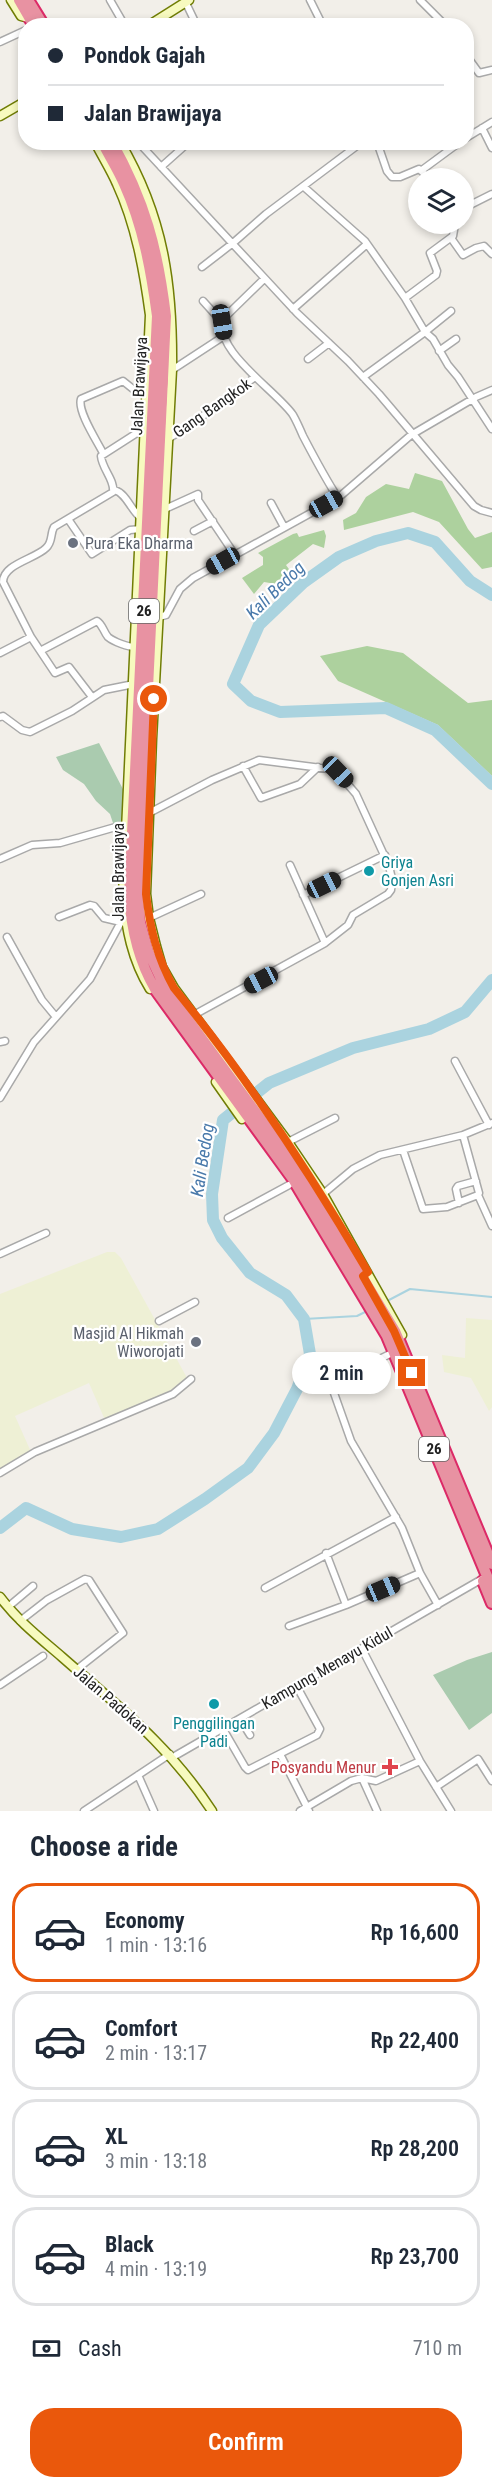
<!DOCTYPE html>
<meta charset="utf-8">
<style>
body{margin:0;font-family:"Roboto Condensed",sans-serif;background:#f2f2f3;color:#1f2937;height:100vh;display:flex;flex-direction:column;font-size:22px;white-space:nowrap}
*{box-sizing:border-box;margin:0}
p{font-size:20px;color:#747a83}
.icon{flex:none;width:33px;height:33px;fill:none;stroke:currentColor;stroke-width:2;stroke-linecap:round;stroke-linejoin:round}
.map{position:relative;height:1811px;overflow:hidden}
.sheet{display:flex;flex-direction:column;background:#fff;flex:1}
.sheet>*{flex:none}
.top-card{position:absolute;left:18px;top:18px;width:456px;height:132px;border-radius:24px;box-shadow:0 3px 9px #0003;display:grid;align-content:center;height:132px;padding:0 30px;background:#fff}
.controls{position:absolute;left:408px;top:168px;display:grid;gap:12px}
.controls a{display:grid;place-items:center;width:66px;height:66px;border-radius:50%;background:#fff;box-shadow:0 3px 9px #0003;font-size:30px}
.end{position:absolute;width:27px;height:27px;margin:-14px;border:8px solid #ea580c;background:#fff;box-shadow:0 0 0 3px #fff}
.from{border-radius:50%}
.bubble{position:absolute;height:42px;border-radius:21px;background:#fff;box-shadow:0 3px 9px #0003;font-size:20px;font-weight:600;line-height:42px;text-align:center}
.car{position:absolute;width:18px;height:36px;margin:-18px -9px;border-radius:8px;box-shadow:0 0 4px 2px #0007;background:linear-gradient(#222 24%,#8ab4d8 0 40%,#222 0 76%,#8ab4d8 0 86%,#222 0)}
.top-card b{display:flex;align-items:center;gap:21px;height:57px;font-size:22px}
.top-card b+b{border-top:2px solid #e0e1e3}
.top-card i{width:15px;height:15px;background:#1f2937}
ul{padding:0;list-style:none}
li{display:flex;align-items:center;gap:18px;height:99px;margin:0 12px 9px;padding:0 18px;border:3px solid #e0e1e3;border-radius:24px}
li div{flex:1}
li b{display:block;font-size:22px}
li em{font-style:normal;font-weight:600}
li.on{border-color:#ea580c}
li>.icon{width:54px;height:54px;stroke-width:1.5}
h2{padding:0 30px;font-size:27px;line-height:72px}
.pay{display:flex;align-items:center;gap:15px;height:66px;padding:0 30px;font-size:22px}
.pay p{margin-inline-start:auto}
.cta{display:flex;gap:12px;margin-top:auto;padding:12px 30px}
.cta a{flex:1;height:69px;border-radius:24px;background:#ea580c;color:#fff;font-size:24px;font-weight:600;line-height:69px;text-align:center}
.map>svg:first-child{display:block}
.farmland{fill:#eef0d5}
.forest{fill:#add19e}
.cemetery{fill:#aacbaf}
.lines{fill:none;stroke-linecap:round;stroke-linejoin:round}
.stream{stroke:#aad3df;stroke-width:2}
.river{stroke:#aad3df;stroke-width:12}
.street-casing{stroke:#a9a9a9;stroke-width:9}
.secondary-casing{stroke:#707d05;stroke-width:11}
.highway-casing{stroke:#dc2a67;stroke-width:14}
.street{stroke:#fff;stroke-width:6}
.secondary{stroke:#f7fabf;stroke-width:8}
.highway{stroke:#e892a2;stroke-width:10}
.route{stroke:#ea580c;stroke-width:8}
.worship-dot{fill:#6b7280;stroke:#fff;stroke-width:2}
.culture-dot{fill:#0f9aa8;stroke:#fff;stroke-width:2}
.health-dot{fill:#e0444e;stroke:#fff;stroke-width:2}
.labels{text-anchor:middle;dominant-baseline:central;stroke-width:4.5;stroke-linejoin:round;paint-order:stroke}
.shield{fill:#fff;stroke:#646464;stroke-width:1.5}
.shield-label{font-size:15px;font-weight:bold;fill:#222}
.street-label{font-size:16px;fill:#222;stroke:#fff}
.worship-label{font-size:16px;fill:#5b616d;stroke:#fff;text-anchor:start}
.culture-label{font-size:16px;fill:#0d838f;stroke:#fff;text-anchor:start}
.health-label{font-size:16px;fill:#be3a42;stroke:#fff;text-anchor:end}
.water-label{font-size:18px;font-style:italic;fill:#4a7aab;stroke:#fff}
</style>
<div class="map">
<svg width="492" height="1811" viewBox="0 0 492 1811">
<rect width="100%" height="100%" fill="#f2efe9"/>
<path class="farmland" d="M107 1252H115L121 1258 186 1376V1380L176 1389 105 1420 89 1383 15 1416 31 1452 0 1470V1294Z
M466 1318 492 1320V1407L489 1411 471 1378 444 1372 442 1355 465 1358Z"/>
<path class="forest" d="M415 473 442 481 468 529 475 538 492 532V567L482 569 439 522 413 512 344 530 343 520 356 513 366 497 386 484 409 489Z
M324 530 326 536 324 548 313 544 286 565 291 572 287 579 282 578 276 584 264 582 254 594 242 578 263 565V557L258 553 293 534 297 533 299 537Z
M367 646 403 653 468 703 492 700V776L438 725 338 681 320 656Z"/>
<path class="cemetery" d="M99 743 125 793 123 823 114 826 110 814 96 801 84 784 63 770 56 757Z
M492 1652V1713L469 1730 433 1675 467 1660Z"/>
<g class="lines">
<path class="stream" d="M389 1300 410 1289 492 1297
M304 1319 357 1316 367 1311"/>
<path class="river" d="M492 595 470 581 435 542 408 533 376 541 339 557 304 582 259 625 233 684 251 701 280 712 386 708 435 730 492 784
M0 1528 26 1508 72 1529 121 1537 158 1529 205 1499 248 1468 274 1433 297 1389 310 1354 304 1319 286 1295 250 1273 222 1238 213 1220 212 1194 223 1120 269 1083 353 1048 429 1029 465 1012 492 980"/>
<g class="street-casing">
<path id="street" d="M110 0 125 26
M310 0 323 26
M420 0 446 26
M185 1 197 26
M0 42 26 30
M466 55 479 73 492 70
M482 128 492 148
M466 138 492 122
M138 142 297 313 348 361 379 394 474 506 481 510 492 513
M377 142 387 171 392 177H400L419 169 429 178
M161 167 189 142
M422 170 460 142
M304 187 365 241 405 298
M464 208 492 194
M451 238 463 255 476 248 484 246 492 254
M202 267 233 243 266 214 362 142
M264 279 225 317C208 347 278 392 293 415 297 422 300 429 303 436 314 457 325 478 338 498
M203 301 222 322
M293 309 367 244
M451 311 425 332 433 339 448 365 458 377 492 429
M439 351 456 339
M308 359 329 343
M172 370 224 336
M363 377 425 332 405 298 436 275 437 271 430 253 453 236 455 224
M168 439 196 421 255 377
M103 453C97 441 77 411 81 399L123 381 138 393H147
M115 490C127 494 131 511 142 519
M271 503 284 527
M165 509 198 494V500L235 555
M68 519 92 554 130 530 141 529
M194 531 213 521
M159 617 166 615 180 589 193 578 338 498 411 435 476 397 492 390
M31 637 55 673 69 667 92 697
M42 650 97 621C103 625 103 631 108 637 114 642 128 647 135 647
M0 653 31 637 3 582C3 564 35 559 46 548 53 542 50 534 54 527L113 492C115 480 102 469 101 456L140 431 146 430
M0 717 3 716 22 730 30 732 72 711 104 690 134 684
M243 766 261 798 300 784 318 767
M149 813 212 780 259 760 329 769 338 773 356 794 389 866 392 879 391 890 388 894 353 915 348 925 325 943 192 1016
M0 859 32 845 60 843 119 826 126 827
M290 865 325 943
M303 895 385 855
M59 917 90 905 94 906 104 918 121 922
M149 918 201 894
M7 937 42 1000 56 1017
M0 1042 5 1041
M455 1061 489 1125
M0 1098 34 1042 90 979 121 922 125 920
M463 1135 479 1193 478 1195 492 1226
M288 1142 335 1118
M403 1150 423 1209 447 1207 478 1195
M323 1194 353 1169 380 1155 463 1135 492 1123
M459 1203 456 1189 458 1186 476 1181
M228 1218 289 1185
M0 1254 46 1233
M159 1321 195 1302
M394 1352 339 1379 334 1384V1393L351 1441 402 1528 420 1573 438 1605
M0 1473 35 1452 173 1394 191 1379
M326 1553 346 1605
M265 1588 396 1517
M8 1607 33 1586
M20 1621 47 1600 85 1579 89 1580 123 1633 76 1670
M289 1626 346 1605 420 1573
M362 1649 420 1761 451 1811
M0 1685 43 1656
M240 1719 250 1735
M223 1729 245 1767 248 1770 317 1735 320 1729 296 1685
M280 1754 309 1811
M173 1757 482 1579
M138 1775 154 1811
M362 1778 377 1811
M436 1787 478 1759 492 1781
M84 1811 170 1754
M300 1811 351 1781 362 1778 376 1781 420 1761"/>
</g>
<g class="secondary-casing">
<path id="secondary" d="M11 0 21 16 29 18
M148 26 189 0
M0 116 26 101
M95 142C102 156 111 170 117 184 136 225 144 271 150 315L123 895C126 928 132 960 150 989
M120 142C164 217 173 285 172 370L152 739 146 894 149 918 156 946 162 967 174 988 288 1142 323 1194 402 1335
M216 1082 242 1119
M0 1597C18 1621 40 1638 62 1657 120 1708 169 1745 212 1811"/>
</g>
<g class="highway-casing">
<path id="highway" d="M19 0 34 26
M28 0 44 26
M102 142C109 156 118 170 124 184 143 226 151 271 157 316L129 895C131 928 138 960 155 989L293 1179 387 1336 492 1588
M112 142C145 201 158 249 166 316L138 895 140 922 148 951 165 988 298 1170 395 1331 492 1564
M483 1581 492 1603"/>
</g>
<use href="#street" class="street"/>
<use href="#secondary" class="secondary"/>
<use href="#highway" class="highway"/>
</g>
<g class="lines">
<path class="route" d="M154 699 146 894C150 928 157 958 174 988 247 1077 310 1173 368 1272L363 1276 394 1331 412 1373"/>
</g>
<g class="worship-dot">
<circle cx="73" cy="543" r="6"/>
<circle cx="196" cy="1342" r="6"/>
</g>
<g class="culture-dot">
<circle cx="369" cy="871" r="6"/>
<circle cx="214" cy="1704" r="6"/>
</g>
<path class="health-dot" d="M387 1758h6v6h6v6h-6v6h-6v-6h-6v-6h6z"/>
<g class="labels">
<g class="shield">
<rect x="129" y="599" width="30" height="24" rx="4.5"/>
<rect x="419" y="1437" width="30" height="24" rx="4.5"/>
</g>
<g class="shield-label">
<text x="144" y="611">26</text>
<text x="434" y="1449">26</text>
</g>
<g class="street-label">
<text transform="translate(139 386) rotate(-87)">Jalan Brawijaya</text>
<text transform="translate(212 408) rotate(-35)">Gang Bangkok</text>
<text transform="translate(118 872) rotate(-90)">Jalan Brawijaya</text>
<text transform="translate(327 1668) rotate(-30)">Kampung Menayu Kidul</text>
<text transform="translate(111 1700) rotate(41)">Jalan Padokan</text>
</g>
<g class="worship-label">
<text x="85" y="543">Pura Eka Dharma</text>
<text x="184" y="1333" text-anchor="end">Masjid Al Hikmah<tspan x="184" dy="18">Wiworojati</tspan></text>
</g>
<g class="culture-label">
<text x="381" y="862">Griya<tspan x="381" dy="18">Gonjen Asri</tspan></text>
<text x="214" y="1723" text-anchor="middle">Penggilingan<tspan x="214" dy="18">Padi</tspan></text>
</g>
<g class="health-label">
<text x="376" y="1767">Posyandu Menur</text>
</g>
<g class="water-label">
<text transform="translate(275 590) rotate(-44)">Kali Bedog</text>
<text transform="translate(202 1160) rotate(-81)">Kali Bedog</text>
</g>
</g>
</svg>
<div class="controls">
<a><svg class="icon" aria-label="layers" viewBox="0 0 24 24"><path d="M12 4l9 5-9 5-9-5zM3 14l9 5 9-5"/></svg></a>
</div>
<i class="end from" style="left:154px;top:699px"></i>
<i class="end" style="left:412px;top:1373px"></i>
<div class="bubble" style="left:292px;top:1352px;width:99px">2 min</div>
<i class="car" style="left:222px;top:322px;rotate:171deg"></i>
<i class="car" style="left:326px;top:504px;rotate:61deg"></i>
<i class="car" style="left:223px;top:561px;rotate:241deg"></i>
<i class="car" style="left:338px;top:772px;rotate:136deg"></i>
<i class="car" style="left:324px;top:885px;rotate:64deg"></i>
<i class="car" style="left:261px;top:980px;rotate:242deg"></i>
<i class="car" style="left:383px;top:1589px;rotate:67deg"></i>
<div class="top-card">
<b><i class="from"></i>Pondok Gajah</b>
<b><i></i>Jalan Brawijaya</b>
</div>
</div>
<section class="sheet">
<h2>Choose a ride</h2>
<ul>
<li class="on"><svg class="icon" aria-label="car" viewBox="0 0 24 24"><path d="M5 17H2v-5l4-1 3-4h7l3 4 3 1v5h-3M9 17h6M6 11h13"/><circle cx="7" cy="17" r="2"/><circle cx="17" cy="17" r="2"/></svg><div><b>Economy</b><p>1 min · 13:16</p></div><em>Rp 16,600</em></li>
<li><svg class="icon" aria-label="car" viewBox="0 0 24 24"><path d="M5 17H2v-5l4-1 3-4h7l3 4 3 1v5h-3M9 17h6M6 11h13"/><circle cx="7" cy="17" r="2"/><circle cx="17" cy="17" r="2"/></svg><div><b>Comfort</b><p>2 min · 13:17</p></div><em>Rp 22,400</em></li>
<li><svg class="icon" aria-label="car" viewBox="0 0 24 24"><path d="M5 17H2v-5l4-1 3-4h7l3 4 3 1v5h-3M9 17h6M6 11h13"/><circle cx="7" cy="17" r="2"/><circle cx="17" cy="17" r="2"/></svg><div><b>XL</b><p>3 min · 13:18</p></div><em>Rp 28,200</em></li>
<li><svg class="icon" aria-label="car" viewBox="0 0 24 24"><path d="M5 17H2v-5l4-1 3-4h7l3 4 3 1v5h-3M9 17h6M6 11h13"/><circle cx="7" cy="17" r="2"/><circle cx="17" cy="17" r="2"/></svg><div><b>Black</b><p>4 min · 13:19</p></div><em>Rp 23,700</em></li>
</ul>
<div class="pay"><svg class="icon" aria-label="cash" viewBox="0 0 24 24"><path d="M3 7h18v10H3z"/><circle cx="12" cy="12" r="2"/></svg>Cash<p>710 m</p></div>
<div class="cta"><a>Confirm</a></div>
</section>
